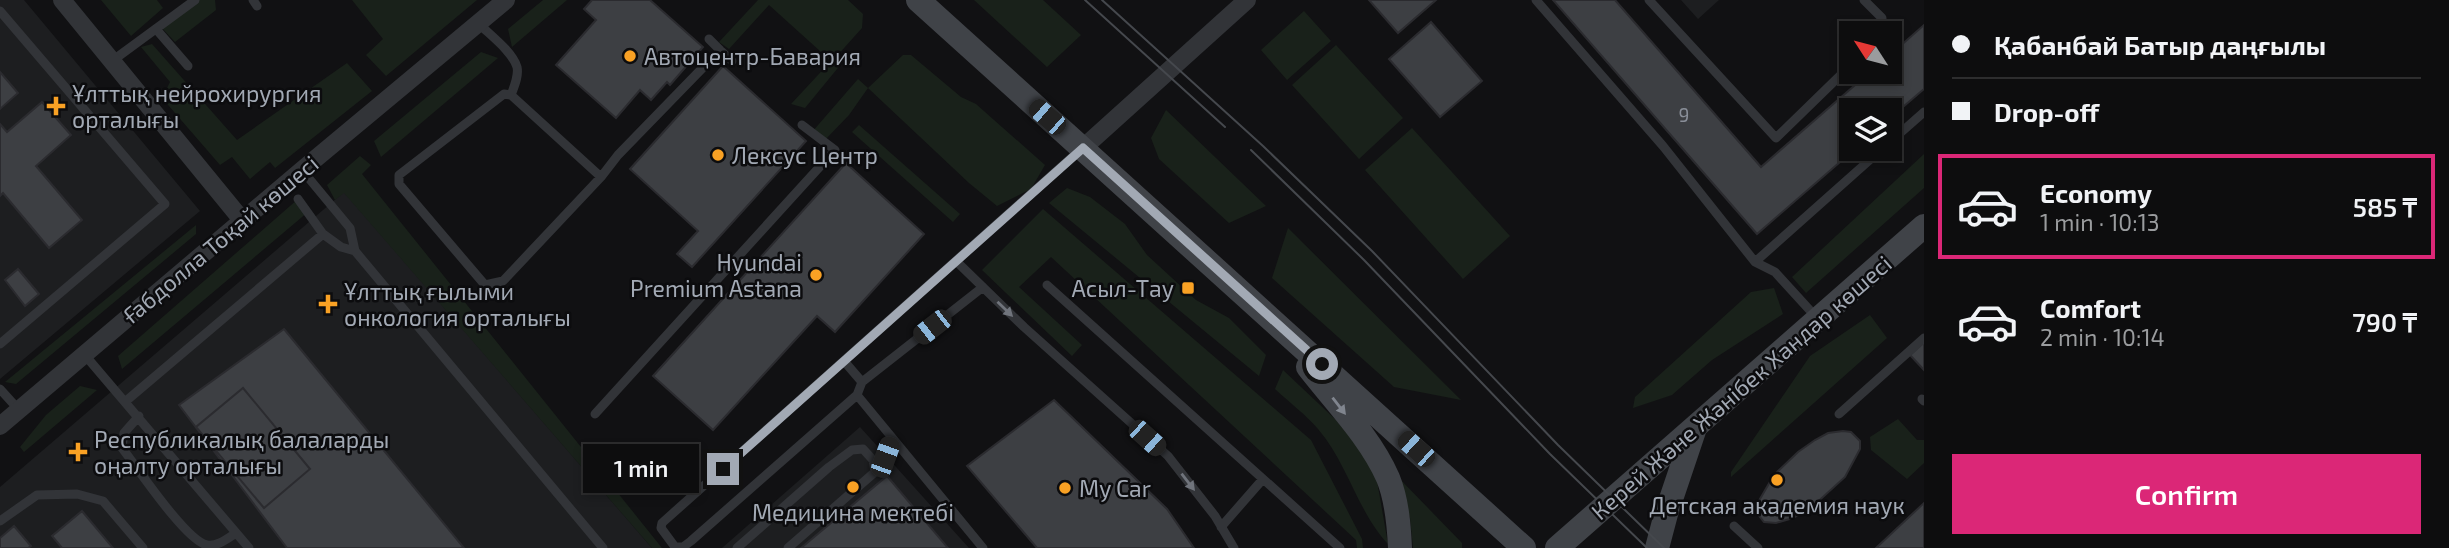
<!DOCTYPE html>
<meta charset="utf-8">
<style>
body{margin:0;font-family:"Exo 2",sans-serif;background:#1b1b1c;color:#f1f3f6;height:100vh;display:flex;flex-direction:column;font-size:26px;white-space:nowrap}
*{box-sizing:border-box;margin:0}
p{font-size:23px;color:#9a9c9e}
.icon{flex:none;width:38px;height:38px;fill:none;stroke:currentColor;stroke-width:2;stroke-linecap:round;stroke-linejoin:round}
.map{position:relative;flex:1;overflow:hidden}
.drawer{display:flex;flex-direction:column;background:#0d0d0e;width:525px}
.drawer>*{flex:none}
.guide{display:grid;align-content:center;height:154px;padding:0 28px;background:#0d0d0e}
.needle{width:46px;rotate:306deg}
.fabs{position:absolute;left:1839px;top:21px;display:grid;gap:14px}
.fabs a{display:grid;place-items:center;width:63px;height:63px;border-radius:0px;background:#0d0d0e;box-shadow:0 4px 10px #0003,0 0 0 2px #2d2d2e;font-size:35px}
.end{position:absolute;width:32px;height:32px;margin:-16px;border:9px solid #a2a9b4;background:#111;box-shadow:0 0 0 4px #111}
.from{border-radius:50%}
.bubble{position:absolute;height:49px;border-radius:0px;background:#0d0d0e;box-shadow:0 4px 10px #0003,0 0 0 2px #2d2d2e;font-size:23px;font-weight:600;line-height:49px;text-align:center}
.car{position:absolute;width:21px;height:42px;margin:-21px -10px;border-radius:9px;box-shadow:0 0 5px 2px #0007;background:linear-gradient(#222 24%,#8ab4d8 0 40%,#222 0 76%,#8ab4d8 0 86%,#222 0)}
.guide b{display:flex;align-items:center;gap:24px;height:66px;font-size:26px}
.guide b+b{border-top:2px solid #2d2d2e}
.guide i{width:18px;height:18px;background:#f1f3f6}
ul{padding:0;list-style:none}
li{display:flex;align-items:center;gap:21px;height:105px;margin:0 14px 10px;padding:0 14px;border:4px solid transparent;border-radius:0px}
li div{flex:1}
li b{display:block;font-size:26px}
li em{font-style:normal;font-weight:600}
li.current{border-color:#db2777}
li>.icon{width:63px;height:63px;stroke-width:1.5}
.action{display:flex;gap:14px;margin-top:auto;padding:14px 28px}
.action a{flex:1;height:80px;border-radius:0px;background:#db2777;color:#fff;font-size:28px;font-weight:600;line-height:80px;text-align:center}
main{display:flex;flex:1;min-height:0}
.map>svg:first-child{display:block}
.built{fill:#1d1e20}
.green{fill:#19211a}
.building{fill:#3d3f43;stroke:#2b2b2f;stroke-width:2}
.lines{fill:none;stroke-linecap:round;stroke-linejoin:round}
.service{stroke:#323438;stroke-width:9}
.minor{stroke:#323438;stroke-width:18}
.secondary{stroke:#404348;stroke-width:24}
.tram{stroke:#45484d;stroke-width:2}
.oneway{fill:#70747c}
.oneway2{fill:#80858e}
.route{stroke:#a2a9b4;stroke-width:9}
.poi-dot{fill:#f9a124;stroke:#0c0c0e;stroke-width:2.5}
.labels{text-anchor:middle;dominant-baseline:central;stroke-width:5;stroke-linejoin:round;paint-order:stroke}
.number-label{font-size:19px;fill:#898e98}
.poi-label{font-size:23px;fill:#a2a9b4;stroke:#0c0c0e;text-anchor:start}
.street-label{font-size:23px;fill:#a2a9b4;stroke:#0c0c0e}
</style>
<main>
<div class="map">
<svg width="1924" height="548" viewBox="0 0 1924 548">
<rect width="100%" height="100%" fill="#111113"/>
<path class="built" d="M0 0H24L200 211 0 379Z
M1681 0H1719L1698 19Z
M344 192 652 548H0V487Z
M860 427 969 548H722Z"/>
<path class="green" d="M101 0H157L163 8 131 36Z
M195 0H215L216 10 175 42 160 26Z
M352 0H477L386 76 366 55 383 39Z
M543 0H567L512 47 508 29Z
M758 0H848L863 14 862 28 836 57 842 63 805 108 791 104 831 61 769 5 729 49 719 42Z
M974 0H1043L1081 35 1047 67Z
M1304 11 1331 41 1287 80 1261 50Z
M152 44 237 140 347 63 372 91 275 168 270 162 250 179 232 157 220 165 162 98 170 82 141 47Z
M1336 45 1403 118 1359 159 1292 85Z
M481 52 498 58 381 157 374 141Z
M903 55H911L961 97 976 104 1045 165 1031 189 997 206 969 183 868 88 849 115 824 141 812 132 858 79 868 88Z
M1166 110 1266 206 1229 223 1159 159 1151 138Z
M859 125 960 214 953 222 852 132Z
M1412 128 1510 236 1463 279 1365 170Z
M1924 154V188L1806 293 1792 277Z
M360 156 371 165 362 174 662 548H652L344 193 335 200 327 185Z
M1067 188 1090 197 1125 224 1147 255 1196 300 1229 318 1266 355 1259 376 1049 203Z
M298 199 308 212 122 369 118 356Z
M1043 209 1311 440 1362 539 1363 548H1357L1356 540 1051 257 1019 287 1082 345 1072 356 982 270Z
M196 225V234L16 384 5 382Z
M1288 228 1461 400 1394 387 1272 278Z
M1774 288 1783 314 1712 360 1672 395 1633 408 1635 397 1751 292Z
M1870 315 1887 338 1731 477V472L1810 356Z
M1283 370 1336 420 1375 469 1388 544C1357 511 1348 464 1318 429 1306 415 1289 402 1275 389Z
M80 386 97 390 24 452 20 447 46 415Z
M1898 419 1917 440H1924V463L1907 479 1871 450 1870 437Z
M1396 475 1462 543V548H1413L1410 518Z"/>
<path class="building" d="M592 0H650L703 47 670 85 667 82 651 100 640 90 616 118 556 65 596 20 584 9Z
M1369 0H1436L1398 33Z
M1553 0H1615L1761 167 1870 72H1890V55L1924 25V89L1890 118V110H1852V149H1855L1757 234Z
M1431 22 1482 81 1440 117 1389 59Z
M723 66 806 141 692 267 677 254 698 231 630 169Z
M0 72 18 93 0 109Z
M42 102 71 135 36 166 82 220 49 248 3 193 0 196V124L7 132Z
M846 163 924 234 835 332 817 316 713 430 653 376Z
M18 269 39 294 25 306 5 280Z
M284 329 464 548H287L179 405Z
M1924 342V370L1910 355Z
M243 388 310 469 264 508 196 427Z
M1054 400 1167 509 1194 548H1037L967 466Z
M1843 431 1851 432 1860 441V449L1845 477 1812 507 1793 518 1776 523 1764 522 1756 512 1757 504 1774 475 1798 452 1815 440 1828 433Z
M887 476 948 548H801Z
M1924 503V548H1876Z
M82 511 113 548H62L52 536Z
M14 526 31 546 28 548H0V538Z"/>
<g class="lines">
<path class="service" d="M253 0 257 6
M1536 0 1663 146 1755 262
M1649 0 1776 138 1852 64
M1864 0 1882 18 1881 33
M0 11 165 204 0 344
M478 23C490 35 512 51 517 67 519 76 514 87 511 95
M156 29 188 66
M709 39 720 50
M112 61 195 0
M1890 142 1924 112
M302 170 350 228 355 251
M601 177 511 95 504 94 399 175V184L485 285 503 281 601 177 618 155 720 50 732 61
M298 199 323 234
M956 261 1024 327 1168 456 1215 516 1234 548
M1047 285 1340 548
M1816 317 1775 272 1755 262 1882 149
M84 354 249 548
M844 361 862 382 857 395 691 541 683 547H675L661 528 662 523 1080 150
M862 382 983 287
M0 389 19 410
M857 395 983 548
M1922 399 1924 401
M126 401 323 234 341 247 355 251 603 548
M595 414 835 150 802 125
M1839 414 1924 338
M139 416 124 433 122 448C137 467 186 541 207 545 217 547 228 538 236 533
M875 472 885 457 892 438
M0 521 37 495 77 494 103 501 143 548
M1734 526 1758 548
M1221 527 1263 479
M737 548 829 467 852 450 863 449 873 460 875 472 788 548"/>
<path class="minor" d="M62 0 242 220
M1083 148 1247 0
M0 426 302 170 506 0"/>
<path class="secondary" d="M918 0 1524 548
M1308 367C1335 402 1370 437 1388 478 1397 500 1399 525 1400 548
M1557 548 1924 226
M1657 548 1666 514 1694 431"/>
<path class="tram" d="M1085 0 1225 127
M1102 0 1263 146 1372 251 1558 445 1664 548
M1251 150 1364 260 1550 454 1647 548"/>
</g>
<defs><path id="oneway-solid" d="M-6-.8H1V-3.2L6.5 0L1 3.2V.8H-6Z" transform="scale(1.75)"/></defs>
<g class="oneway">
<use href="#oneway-solid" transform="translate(1005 309) rotate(44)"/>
<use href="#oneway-solid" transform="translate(1188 482) rotate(52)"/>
</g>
<use class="oneway2" href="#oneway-solid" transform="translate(1339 406) rotate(52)"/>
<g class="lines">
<path class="route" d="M723 469 1083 148 1322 364"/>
</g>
<g class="poi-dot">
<circle cx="630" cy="56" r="7"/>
<path d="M52.5 95.5h7v7h7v7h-7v7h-7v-7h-7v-7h7z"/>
<circle cx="718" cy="155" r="7"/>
<circle cx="816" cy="275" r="7"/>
<rect x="1181" y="281" width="14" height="14" rx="3.5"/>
<path d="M324.5 293.5h7v7h7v7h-7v7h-7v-7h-7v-7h7z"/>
<path d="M74.5 441.5h7v7h7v7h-7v7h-7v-7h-7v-7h7z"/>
<circle cx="1777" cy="480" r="7"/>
<circle cx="853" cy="487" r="7"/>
<circle cx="1065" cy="488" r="7"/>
</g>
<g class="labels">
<g class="number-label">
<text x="1684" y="114">9</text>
</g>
<g class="poi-label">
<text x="644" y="56">Автоцентр-Бавария</text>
<text x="72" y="93">Ұлттық нейрохирургия<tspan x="72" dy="26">орталығы</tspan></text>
<text x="732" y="155">Лексус Центр</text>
<text x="802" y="262" text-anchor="end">Hyundai<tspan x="802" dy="26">Premium Astana</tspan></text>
<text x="1174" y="288" text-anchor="end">Асыл-Тау</text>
<text x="344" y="291">Ұлттық ғылыми<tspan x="344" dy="26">онкология орталығы</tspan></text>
<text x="94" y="439">Республикалық балаларды<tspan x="94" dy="26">оңалту орталығы</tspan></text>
<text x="1079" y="488">My Car</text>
<text x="1777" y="505" text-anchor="middle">Детская академия наук</text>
<text x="853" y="512" text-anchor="middle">Медицина мектебі</text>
</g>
<g class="street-label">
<text transform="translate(220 239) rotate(-40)">Ғабдолла Тоқай көшесі</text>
<text transform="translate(1741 387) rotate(-41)">Керей Және Жәнібек Хандар көшесі</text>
</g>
</g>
</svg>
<div class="fabs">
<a><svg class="needle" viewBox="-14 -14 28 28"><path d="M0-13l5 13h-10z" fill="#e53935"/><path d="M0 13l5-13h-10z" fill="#9a9c9e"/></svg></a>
<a><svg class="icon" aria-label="layers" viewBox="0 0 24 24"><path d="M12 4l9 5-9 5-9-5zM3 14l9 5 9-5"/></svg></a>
</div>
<i class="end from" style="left:1322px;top:364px"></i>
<i class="end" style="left:723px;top:469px"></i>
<div class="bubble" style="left:583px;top:444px;width:116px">1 min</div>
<i class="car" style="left:1047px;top:117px;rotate:311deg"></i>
<i class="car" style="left:932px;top:327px;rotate:232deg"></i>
<i class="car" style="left:1147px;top:438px;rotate:132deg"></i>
<i class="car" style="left:1416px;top:449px;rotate:312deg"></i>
<i class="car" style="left:885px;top:457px;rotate:20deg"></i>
</div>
<section class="drawer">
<div class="guide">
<b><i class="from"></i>Қабанбай Батыр даңғылы</b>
<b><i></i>Drop-off</b>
</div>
<ul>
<li class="current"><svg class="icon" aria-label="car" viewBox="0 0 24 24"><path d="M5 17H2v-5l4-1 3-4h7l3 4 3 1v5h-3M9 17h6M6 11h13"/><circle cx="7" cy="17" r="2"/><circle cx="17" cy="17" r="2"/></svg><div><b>Economy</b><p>1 min · 10:13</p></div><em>585 ₸</em></li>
<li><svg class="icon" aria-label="car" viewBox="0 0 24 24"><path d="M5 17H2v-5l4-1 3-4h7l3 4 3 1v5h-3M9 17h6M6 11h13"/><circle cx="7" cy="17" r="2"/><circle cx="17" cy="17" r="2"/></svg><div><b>Comfort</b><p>2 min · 10:14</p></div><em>790 ₸</em></li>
</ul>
<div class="action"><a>Confirm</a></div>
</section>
</main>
